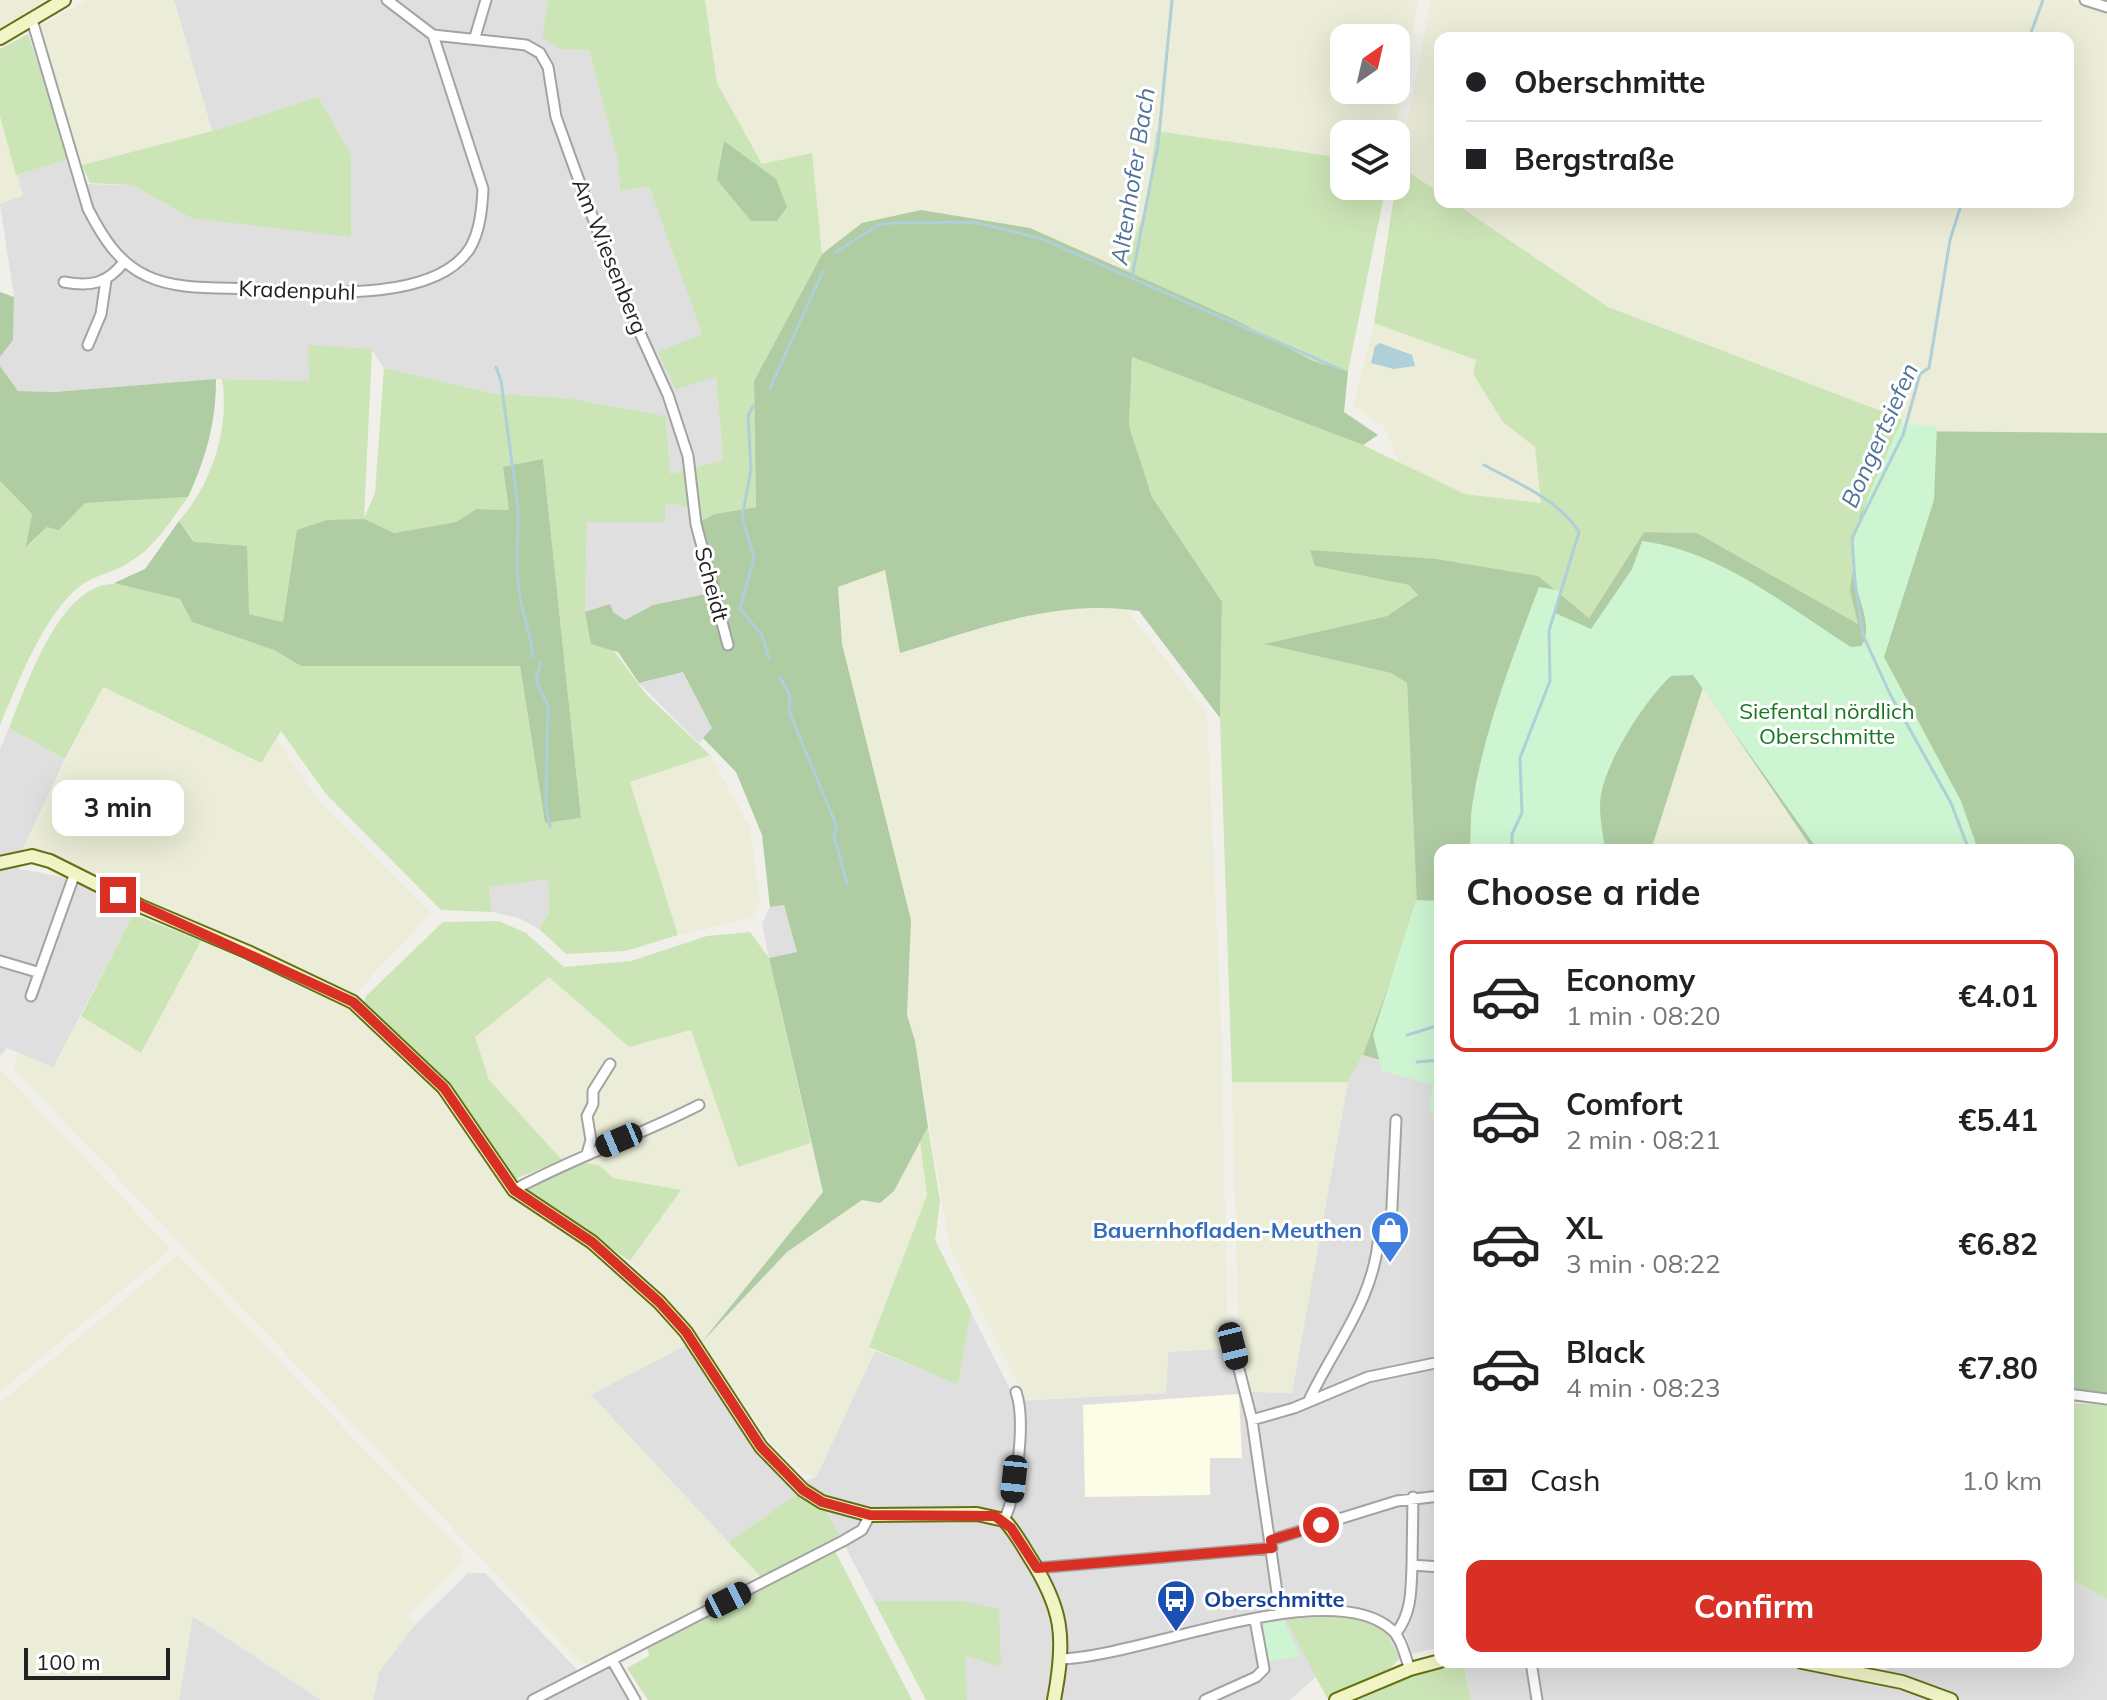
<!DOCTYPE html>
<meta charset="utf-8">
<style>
body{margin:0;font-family:Mulish,sans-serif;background:#f2f2f2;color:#202124;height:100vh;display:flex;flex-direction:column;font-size:30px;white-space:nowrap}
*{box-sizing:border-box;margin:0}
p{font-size:26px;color:#757577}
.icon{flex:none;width:44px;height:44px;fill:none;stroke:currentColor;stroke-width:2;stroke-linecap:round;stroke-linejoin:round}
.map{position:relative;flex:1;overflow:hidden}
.sheet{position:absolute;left:1434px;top:844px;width:640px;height:824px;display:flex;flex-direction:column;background:#fff;border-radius:16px;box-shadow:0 8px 32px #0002}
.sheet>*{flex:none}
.guide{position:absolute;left:1434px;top:32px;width:640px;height:176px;border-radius:16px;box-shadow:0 8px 32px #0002;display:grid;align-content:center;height:176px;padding:0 32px;background:#fff}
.needle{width:52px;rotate:34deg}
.tools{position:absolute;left:1330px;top:24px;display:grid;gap:16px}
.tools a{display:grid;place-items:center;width:80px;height:80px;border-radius:16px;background:#fff;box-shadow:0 8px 32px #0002;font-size:40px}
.scale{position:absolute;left:24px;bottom:20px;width:146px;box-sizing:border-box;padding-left:8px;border:4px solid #222;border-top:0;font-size:22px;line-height:28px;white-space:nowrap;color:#222;-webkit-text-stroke:6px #fff;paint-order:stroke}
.end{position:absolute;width:36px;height:36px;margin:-18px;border:10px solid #d93025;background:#fff;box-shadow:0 0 0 4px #fff}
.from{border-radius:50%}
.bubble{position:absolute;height:56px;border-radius:16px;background:#fff;box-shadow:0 8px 32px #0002;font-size:26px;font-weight:700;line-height:56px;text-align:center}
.car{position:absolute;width:24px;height:48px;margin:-24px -12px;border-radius:10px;box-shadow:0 0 6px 2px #0007;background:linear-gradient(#222 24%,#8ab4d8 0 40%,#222 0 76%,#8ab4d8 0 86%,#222 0)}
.guide b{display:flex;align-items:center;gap:28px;height:76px;font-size:30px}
.guide b+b{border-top:2px solid #e0e0e0}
.guide i{width:20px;height:20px;background:#202124}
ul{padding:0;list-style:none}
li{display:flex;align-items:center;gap:24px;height:112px;margin:0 16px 12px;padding:0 16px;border:4px solid transparent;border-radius:16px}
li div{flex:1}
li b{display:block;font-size:30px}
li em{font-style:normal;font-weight:700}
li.current{border-color:#d93025}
li>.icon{width:72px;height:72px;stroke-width:1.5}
h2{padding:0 32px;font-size:36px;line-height:96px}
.pay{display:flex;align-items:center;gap:20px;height:88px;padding:0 32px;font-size:30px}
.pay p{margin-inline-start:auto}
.button{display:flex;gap:16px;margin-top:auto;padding:16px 32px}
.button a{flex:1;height:92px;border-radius:16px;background:#d93025;color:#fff;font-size:32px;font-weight:700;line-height:92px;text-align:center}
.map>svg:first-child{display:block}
.residential{fill:#e0dfdf}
.education{fill:#fcfce7}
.farmland{fill:#ebedd8;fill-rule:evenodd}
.grass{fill:#cce5b6}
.forest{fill:#afcca3}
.park{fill:#cdf5d1}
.water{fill:#afcfd9}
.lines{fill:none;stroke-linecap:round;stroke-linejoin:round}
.stream{stroke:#afcfd9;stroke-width:3}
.street-casing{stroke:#a3a3a3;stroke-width:13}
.secondary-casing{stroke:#657011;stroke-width:16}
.street{stroke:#fff;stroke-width:9}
.secondary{stroke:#f1f4c5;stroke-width:12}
.route{stroke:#d93025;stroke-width:10}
.labels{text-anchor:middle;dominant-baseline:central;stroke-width:6;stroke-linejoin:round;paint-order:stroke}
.street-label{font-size:22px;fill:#222;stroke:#fff}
.park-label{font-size:22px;fill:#187721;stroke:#fff}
.shop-label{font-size:22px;font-weight:bold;fill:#366cbe;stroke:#fff;text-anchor:end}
.transit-label{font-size:22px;font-weight:bold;fill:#164399;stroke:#fff;text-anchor:start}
.water-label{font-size:24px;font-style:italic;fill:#507499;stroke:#fff}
</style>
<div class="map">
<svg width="2107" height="1700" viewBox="0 0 2107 1700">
<rect width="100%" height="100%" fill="#f1efea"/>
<path class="residential" d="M174 0H548L543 37 561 49 589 50 618 161 620 191 649 185 702 334 658 353 716 376 723 460 670 474 666 416 568 398 497 394 384 368 371 349 309 381 222 379 54 392 18 391 0 366V357L13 340 14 297 0 204 23 195 16 175 70 159 78 184 132 185 191 218 318 97 212 131Z
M666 503 695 509 706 594 653 605 625 620 613 612H585L587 522H664Z
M683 672 712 728 699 743 639 683Z
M9 728 65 759 17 862 19 869 79 880 133 914 53 1068 7 1048 0 1056V749Z
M540 878 548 879 549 912 539 929 519 918 492 912 489 887Z
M784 905 798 952 769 958 762 924 770 907Z
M1363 1055 1440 1078 1437 1356 1440 1365V1647L1412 1654 1406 1636 1374 1612 1340 1602 1286 1608 1285 1619 1316 1677 1290 1700H967L964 1656 1001 1666 963 1601H874L825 1509 800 1492 728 1542 590 1394 688 1344 757 1449 792 1486 816 1477 875 1351 958 1384 971 1312 1016 1401 1166 1393 1168 1352 1228 1348 1240 1391 1291 1393 1348 1082Z
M468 1573H485L585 1678 610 1668 630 1700H373L379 1672 415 1625Z
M2068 1578 2107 1599V1700H1471L1464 1662H1768L1850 1675 1887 1670 1888 1662H2068Z
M192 1616 221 1634 321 1700H179Z"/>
<path class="education" d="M1239 1394 1242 1458H1210V1495L1085 1497 1083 1405Z"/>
<path class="farmland" d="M0 0H48L0 29Z
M88 0H174L212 131 82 165 40 26Z
M705 0H1418L1395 134H1344V158L1156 131 1146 208 1122 270 1030 228 862 223 822 254 812 154 762 164 717 83ZM1344 38H1396V90H1344Z
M1431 0H2068L2107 12V433L1899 431 1901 419 1608 307 1453 202H2068V38H1440V193L1399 166Z
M0 116 23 195 0 204Z
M1374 323 1476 360 1473 374 1503 422 1535 447 1541 503 1465 494 1400 464 1384 427 1353 405Z
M885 569 900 653 1045 610 1126 609 1207 713 1221 1024 1228 1348 1168 1352 1166 1393 1026 1400 950 1249 915 1041 907 1015 911 920 842 644 838 587Z
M1703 686 1813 850H1651Z
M102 687 260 763 276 738 318 800 431 913 355 994 93 875 47 850 23 849Z
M710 755 749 826 760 900 752 918 678 935 630 781Z
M201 941 347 1008 438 1094 510 1196 612 1264 674 1327 688 1344 591 1395 761 1577 617 1653 590 1665 579 1661 14 1069 17 1052 53 1067 81 1016 141 1053Z
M549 977 629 1047 691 1029 739 1167 811 1143 823 1192 711 1332 787 1252 862 1200 880 1202 894 1191 920 1143 927 1195 869 1346 875 1351 816 1478 801 1470 772 1444 698 1339 664 1296 630 1261 680 1191 613 1178 599 1165 562 1160 489 1080 474 1037Z
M0 1069 171 1249 0 1392Z
M1232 1082H1348L1292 1393 1250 1392 1239 1345Z
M178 1255 460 1549 462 1562 407 1616 415 1625 379 1672 373 1700H321L193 1616 179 1700H0V1403Z"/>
<path class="grass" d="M548 0H705L717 83 762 164 812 153 822 254 754 381 756 507 715 514 697 523 695 509 666 503 665 522H587L585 612 646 694 710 755 630 782 678 935 626 951 566 954 539 929 549 912 548 879 489 887 492 912 441 910 326 794 281 731 261 763 103 687 65 759 9 728C27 685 59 585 113 584 130 583 162 595 180 599L192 622 274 650 301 666H520L545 823 581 818 543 459 510 510 476 509 456 522 394 533 363 519 283 622 249 614 179 521C212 484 230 427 222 379L309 381 308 345 372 349 364 518 375 493 384 368 497 394 568 398 666 416 670 474 723 460 716 377 676 389 658 352 702 334 649 186 620 191 618 161 589 50 561 49 542 37Z
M28 34 70 159 16 175 0 116V49Z
M318 97 351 155V237L191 218 132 185 90 183 82 165 212 131Z
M1156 131 1344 158V186H1386L1348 371 1313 361 1234 319 1122 270 1146 208Z
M1399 166 1440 193V202H1453L1608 307 1902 419 1859 625 1697 533 1644 532 1589 618 1537 576 1316 566 1410 585 1418 595 1387 616 1266 644 1391 673 1407 683 1417 907 1363 1055 1348 1082H1232L1220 718 1222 602 1152 497 1129 426 1132 357 1363 445 1465 494 1541 503 1535 447 1503 422 1473 374 1476 360 1374 323Z
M0 481 32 514 27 547 47 527 66 523 85 503 188 497C169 523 154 549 125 565 111 573 93 576 80 586 44 614 18 683 0 725Z
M133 914 201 941 141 1053 81 1016Z
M499 921 526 933 564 967 631 961 707 936 750 932 769 958 811 1143 738 1167 691 1030 629 1047 549 977 475 1037 489 1080 562 1160 515 1179 467 1108 436 1071 364 1004 366 996 443 922Z
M928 1127 940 1201 935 1240 971 1312 958 1385 869 1347 927 1195 920 1143Z
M579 1162 599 1165 613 1178 681 1190 630 1261 528 1193 530 1185Z
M2068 1403 2107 1405V1599L2068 1578Z
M800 1492 825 1509 841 1538 761 1577 728 1542Z
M835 1551 912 1700H648L627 1668 649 1656 647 1646Z
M874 1601H963L999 1609 1001 1667 965 1656 967 1700H926Z
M1343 1616 1384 1628 1400 1658 1386 1673 1327 1698 1285 1619Z
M1463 1662 1471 1700H1357L1410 1675Z"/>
<path class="forest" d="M724 141 776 179 787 207 777 221H751L717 180Z
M921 210 1030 228 1234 319 1313 361 1348 371 1344 412 1378 435 1363 445 1132 357 1129 426 1152 497 1222 602 1220 718 1139 611C1056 598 979 629 900 653L885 570 838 587 842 644 911 920 907 1015 915 1041 928 1127 894 1191 880 1203 862 1200 787 1252 701 1343 823 1192 769 958 797 952 784 905 770 907 762 835 736 772 703 738 712 728 683 672 639 683 618 652 591 644 585 612 610 604 613 612 625 620 653 605 706 594 697 523 715 514 756 507 754 381 822 254 862 223Z
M0 292 14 297 13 340 0 357Z
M0 366 18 391 54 392 216 379C216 423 206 458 188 497L85 503 59 530 47 527 26 547 32 514 0 481Z
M1899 431 2107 433V1395L2068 1390V850H1813L1703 687 1651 850H1440V1078L1363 1055 1417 907 1407 683 1391 673 1264 644 1387 616 1418 595 1409 585 1315 566 1310 550 1436 559 1538 576 1589 618 1644 532 1697 533 1858 624 1850 590 1860 515Z
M543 459 581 818 545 823 520 666H301L274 650 192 622 180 599 114 583 145 569 179 521 194 542 247 546 249 614 283 622 297 530 327 520 364 519 394 533 456 522 476 509 509 510 503 467Z"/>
<path class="park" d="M1900 424 1937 426 1934 500 1884 657 1961 801 1978 850H1818L1693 675 1671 676C1645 700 1608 758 1601 794 1598 810 1603 833 1605 850H1470C1471 834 1470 816 1473 800 1485 727 1513 656 1539 587L1562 591 1555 613 1591 629 1632 569 1642 541C1720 551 1785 605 1851 647L1861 646C1876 627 1853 589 1852 567 1849 528 1885 460 1900 424Z
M1416 900 1440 901V1125C1427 1111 1429 1102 1433 1085L1382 1071 1373 1035Z
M1283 1619 1300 1656 1268 1662 1262 1628 1266 1622Z"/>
<path class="water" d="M1380 343 1412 355 1415 366 1394 369 1371 363 1375 346Z"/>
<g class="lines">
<path class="stream" d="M2029 38 2043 0
M1962 202 1950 240 1929 368 1920 374 1903 435 1852 538 1855 582 1863 635 1890 694 1951 803 1969 850
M836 252 878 225 892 223 974 222 1042 239 1340 369
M1132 277 1158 145 1172 0
M496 367 501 381 518 507C519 536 514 572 521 601 525 621 531 636 533 657
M770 388 823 271
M753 406 748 416 751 469 742 518 754 557 740 609 762 635 769 659
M1484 465C1517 483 1558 499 1579 532L1549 631 1550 681 1520 758 1522 813 1512 834V850
M541 662 536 680 548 706 546 803 550 827
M780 677 790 696 789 711 837 827 834 835 847 884
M1407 1035 1440 1025
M1417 1062 1440 1060"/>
<g class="street-casing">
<path id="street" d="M2085 0 2107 7
M32 20 88 209C102 236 118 263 147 276 178 291 222 287 256 289 311 292 435 304 470 248 480 231 482 209 483 189L433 35 387 0
M433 35 526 45 540 53 548 67 556 117 574 167 616 280 668 395 688 456 696 524 728 645
M475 37 486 0
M64 282C90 287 107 284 124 262
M88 345 101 314 106 280
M0 961 37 972
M31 996 75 873
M587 1154 591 1140 587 1116 593 1104V1091L610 1064
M514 1190C574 1157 639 1136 699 1105
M1233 1346 1252 1420 1280 1613
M2068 1394 2107 1399
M1310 1398C1337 1342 1375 1298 1379 1233L1391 1227 1396 1120
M1252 1420 1294 1408 1368 1377 1440 1362
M1413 1497 1412 1565 1440 1567
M1004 1520C1017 1494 1026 1419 1016 1392
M1271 1540 1397 1501 1440 1496
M1037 1568 1272 1548
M1396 1633C1412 1613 1411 1590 1412 1565
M1059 1659C1139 1658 1331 1573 1392 1630 1402 1639 1405 1657 1410 1669
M612 1660 635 1700
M1531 1662 1537 1700
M533 1700 843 1541 862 1530 870 1515
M1205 1700 1256 1677 1264 1669 1255 1620"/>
</g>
<g class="secondary-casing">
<path id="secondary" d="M0 38 64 0
M0 863 32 856 50 861 140 906 248 952 353 1002 444 1088 514 1190 592 1242 659 1302 686 1332 761 1447 803 1490 822 1502 870 1515 977 1514 1004 1520C1014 1530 1021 1543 1029 1556 1063 1609 1066 1637 1054 1700
M1802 1662 1902 1682 1951 1700
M1336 1700 1410 1669 1440 1661"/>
</g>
<use href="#street" class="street"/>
<use href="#secondary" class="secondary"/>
</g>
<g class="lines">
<path class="route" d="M118 895 327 990 353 1002 369 1017 444 1088 514 1190 592 1242 659 1302 686 1332 761 1447 803 1490 822 1502 870 1515 995 1516 1011 1528 1037 1568 1272 1548 1271 1540 1321 1525"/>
</g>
<defs>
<g id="shop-pin" transform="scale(2)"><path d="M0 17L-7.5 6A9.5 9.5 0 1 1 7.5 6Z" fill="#3f7fe0" stroke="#fff"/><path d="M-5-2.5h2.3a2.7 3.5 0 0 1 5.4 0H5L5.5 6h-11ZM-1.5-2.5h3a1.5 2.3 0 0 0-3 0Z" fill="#fff"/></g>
<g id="bus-pin" transform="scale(2)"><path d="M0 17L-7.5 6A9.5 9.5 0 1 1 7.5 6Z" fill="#1a4fb4" stroke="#fff"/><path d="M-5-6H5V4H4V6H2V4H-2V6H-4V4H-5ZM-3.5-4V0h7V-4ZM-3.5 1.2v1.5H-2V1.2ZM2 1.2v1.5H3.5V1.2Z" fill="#fff"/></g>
</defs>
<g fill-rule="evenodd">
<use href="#shop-pin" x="1390" y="1230"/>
<use href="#bus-pin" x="1176" y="1599"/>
</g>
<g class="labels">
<g class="street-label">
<text transform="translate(610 256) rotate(68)">Am Wiesenberg</text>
<text transform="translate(297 290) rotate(2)">Kradenpuhl</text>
<text transform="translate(712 584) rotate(75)">Scheidt</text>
</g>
<g class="park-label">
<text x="1827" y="711">Siefental nördlich<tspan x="1827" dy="25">Oberschmitte</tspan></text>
</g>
<g class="shop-label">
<text x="1362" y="1230">Bauernhofladen-Meuthen</text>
</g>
<g class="transit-label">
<text x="1204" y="1599">Oberschmitte</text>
</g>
<g class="water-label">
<text transform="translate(1132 176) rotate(-81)">Altenhofer Bach</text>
<text transform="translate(1879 435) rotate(-66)">Bongertsiefen</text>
</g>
</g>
</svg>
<div class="tools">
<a><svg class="needle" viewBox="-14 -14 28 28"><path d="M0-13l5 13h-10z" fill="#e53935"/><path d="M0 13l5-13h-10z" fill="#757577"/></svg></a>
<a><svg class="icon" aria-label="layers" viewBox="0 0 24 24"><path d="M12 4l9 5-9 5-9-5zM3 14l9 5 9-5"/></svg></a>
</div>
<div class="scale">100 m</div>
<i class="end from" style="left:1321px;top:1525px"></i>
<i class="end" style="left:118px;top:895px"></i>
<div class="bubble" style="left:52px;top:780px;width:132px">3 min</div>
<i class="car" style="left:619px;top:1140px;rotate:247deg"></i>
<i class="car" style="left:1233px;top:1346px;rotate:166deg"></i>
<i class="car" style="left:1014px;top:1479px;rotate:186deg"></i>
<i class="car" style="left:728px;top:1600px;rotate:63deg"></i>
<div class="guide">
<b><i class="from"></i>Oberschmitte</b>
<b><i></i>Bergstraße</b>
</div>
<section class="sheet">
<h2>Choose a ride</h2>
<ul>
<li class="current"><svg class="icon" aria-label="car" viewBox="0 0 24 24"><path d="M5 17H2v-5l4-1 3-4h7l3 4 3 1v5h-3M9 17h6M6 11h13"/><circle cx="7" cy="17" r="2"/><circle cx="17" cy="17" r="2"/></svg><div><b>Economy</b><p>1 min · 08:20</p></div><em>€4.01</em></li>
<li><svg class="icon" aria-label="car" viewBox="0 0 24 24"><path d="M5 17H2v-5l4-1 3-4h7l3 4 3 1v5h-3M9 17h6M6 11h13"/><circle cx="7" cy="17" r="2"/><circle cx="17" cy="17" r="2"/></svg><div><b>Comfort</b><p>2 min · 08:21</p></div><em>€5.41</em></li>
<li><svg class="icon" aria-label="car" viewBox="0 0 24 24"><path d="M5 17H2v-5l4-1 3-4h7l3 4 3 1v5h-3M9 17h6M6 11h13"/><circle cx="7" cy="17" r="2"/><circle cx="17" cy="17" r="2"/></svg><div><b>XL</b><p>3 min · 08:22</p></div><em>€6.82</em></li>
<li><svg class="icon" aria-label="car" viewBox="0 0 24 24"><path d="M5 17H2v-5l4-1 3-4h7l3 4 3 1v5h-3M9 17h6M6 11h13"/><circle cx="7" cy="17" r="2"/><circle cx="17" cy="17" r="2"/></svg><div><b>Black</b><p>4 min · 08:23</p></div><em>€7.80</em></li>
</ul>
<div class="pay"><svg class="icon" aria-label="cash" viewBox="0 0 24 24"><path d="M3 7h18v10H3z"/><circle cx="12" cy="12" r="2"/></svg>Cash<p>1.0 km</p></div>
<div class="button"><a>Confirm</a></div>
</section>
</div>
